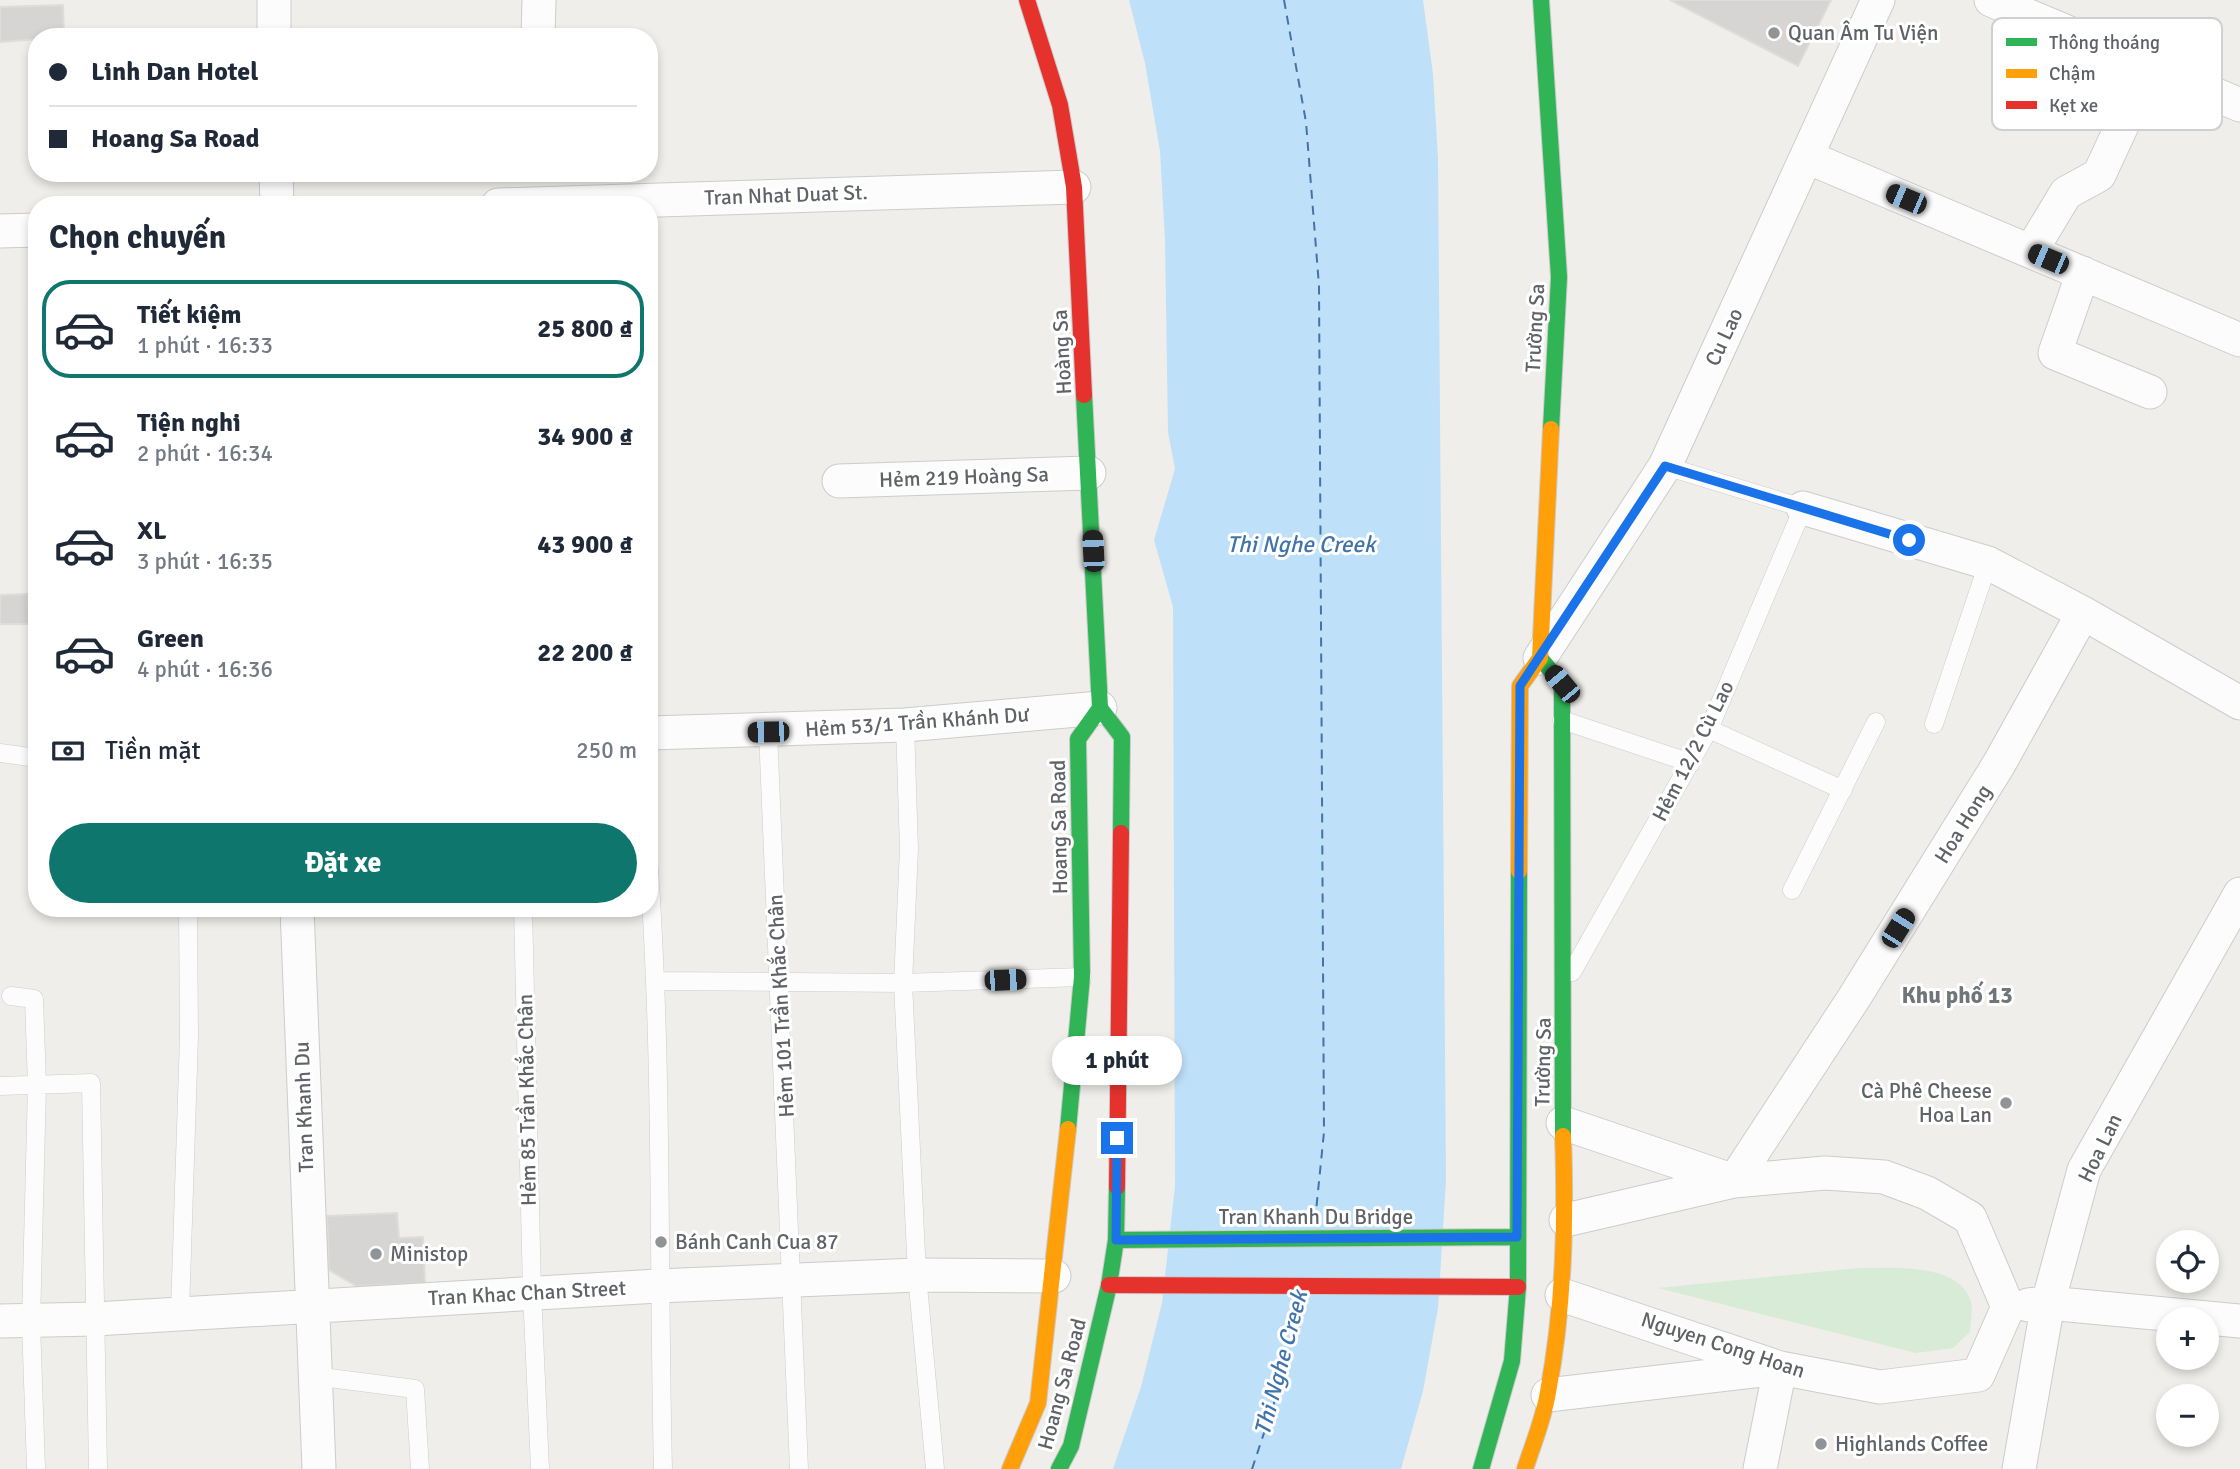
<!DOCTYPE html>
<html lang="vi">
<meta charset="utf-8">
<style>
body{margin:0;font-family:Signika,sans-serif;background:#f2f2f3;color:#1f2937;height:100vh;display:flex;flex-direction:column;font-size:26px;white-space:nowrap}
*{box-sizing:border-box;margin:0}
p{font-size:23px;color:#747a83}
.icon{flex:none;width:38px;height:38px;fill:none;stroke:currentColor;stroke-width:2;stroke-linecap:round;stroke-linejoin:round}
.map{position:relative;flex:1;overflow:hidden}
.details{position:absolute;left:28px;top:196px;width:630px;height:721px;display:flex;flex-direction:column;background:#fff;border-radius:28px;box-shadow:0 4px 10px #0003}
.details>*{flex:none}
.hud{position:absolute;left:28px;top:28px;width:630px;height:154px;border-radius:28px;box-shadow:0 4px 10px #0003;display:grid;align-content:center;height:154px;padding:0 21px;background:#fff}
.fabs{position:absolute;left:2156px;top:1230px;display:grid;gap:14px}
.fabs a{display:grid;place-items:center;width:63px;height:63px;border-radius:50%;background:#fff;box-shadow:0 4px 10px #0003;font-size:35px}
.end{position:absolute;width:32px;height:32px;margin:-16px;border:9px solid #1a73e8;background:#fff;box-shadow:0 0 0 4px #fff}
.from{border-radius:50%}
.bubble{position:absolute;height:49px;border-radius:24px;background:#fff;box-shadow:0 4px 10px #0003;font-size:23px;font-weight:800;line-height:49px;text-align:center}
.car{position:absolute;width:21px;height:42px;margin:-21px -10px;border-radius:9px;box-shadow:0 0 5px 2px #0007;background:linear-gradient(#222 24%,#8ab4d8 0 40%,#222 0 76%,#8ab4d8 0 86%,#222 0)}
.hud b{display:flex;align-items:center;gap:24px;height:66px;font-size:26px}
.hud b+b{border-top:2px solid #e0e1e3}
.hud i{width:18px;height:18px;background:#1f2937}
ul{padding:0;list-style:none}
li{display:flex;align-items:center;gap:21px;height:98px;margin:0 14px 10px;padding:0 7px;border:4px solid transparent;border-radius:28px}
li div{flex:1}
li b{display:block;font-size:26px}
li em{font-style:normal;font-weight:800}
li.active{border-color:#0f766e}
li>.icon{width:63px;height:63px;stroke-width:1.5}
h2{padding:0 21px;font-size:32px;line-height:84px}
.pay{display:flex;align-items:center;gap:18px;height:77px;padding:0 21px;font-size:26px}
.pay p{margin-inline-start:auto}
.button{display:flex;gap:14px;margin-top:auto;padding:14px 21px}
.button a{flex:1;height:80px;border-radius:42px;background:#0f766e;color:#fff;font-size:28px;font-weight:800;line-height:80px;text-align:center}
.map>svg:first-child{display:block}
.green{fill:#d8ebd6}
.water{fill:#bfe0f9}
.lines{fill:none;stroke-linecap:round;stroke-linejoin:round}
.ferry{stroke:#4174aa;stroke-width:2;stroke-dasharray:9 7;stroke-linecap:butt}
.building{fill:#d6d5d3;stroke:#deddd9;stroke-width:2}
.lane-casing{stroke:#cbcccc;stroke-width:19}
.street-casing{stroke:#cbcccc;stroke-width:35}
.fast-casing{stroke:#cacacb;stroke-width:18}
.slow-casing{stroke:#cacacb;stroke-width:18}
.jam-casing{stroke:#cacacb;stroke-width:18}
.lane{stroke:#fdfcfc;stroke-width:18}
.street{stroke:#fdfcfc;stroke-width:33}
.fast{stroke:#30b455;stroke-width:16}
.slow{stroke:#ff9f0a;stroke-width:16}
.jam{stroke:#e5322d;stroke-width:16}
.route{stroke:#1a73e8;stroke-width:9}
.poi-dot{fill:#919496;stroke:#fff;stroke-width:2.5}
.labels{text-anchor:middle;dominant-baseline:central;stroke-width:6;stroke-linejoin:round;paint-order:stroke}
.poi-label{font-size:21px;fill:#5f6368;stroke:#fff;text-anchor:start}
.street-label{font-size:21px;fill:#5f6368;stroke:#fff}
.water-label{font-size:23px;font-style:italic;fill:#4174aa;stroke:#fff}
.neighbourhood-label{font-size:23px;font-weight:bold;fill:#70757a;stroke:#fff}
.key{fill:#fff;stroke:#cfd0d2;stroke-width:2}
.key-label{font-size:19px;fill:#5f6368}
</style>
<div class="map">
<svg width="2240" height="1469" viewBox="0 0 2240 1469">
<rect width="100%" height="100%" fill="#efeeea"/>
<path class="green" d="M1859 1268C1890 1268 1956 1262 1970 1299 1974 1308 1970 1323 1970 1332L1953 1348 1916 1353 1658 1288Z"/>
<path class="water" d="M1129 0H1423L1433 74 1438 159 1446 1180 1438 1308 1423 1391 1401 1469H1113L1141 1387 1162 1303 1175 1186 1173 607 1154 540 1175 469 1168 432 1165 240 1160 151 1145 63Z"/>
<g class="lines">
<path class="ferry" d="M1284 0 1306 122 1319 286 1324 1132 1315 1221
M1252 1469 1279 1388 1300 1306"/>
</g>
<path class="building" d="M1670 0H1831L1798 66Z
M63 5 64 37 0 42V7Z
M28 594 29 624H0V595Z
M397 1213 399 1238 423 1237 425 1283 356 1286 329 1270 327 1216Z"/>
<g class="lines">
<g class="lane-casing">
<path id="lane" d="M1562 720 1691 763
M1934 724 1988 563
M905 725 909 849 903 983 917 1275 935 1469
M1709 729 1843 790
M768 732 799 1469
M0 753 37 758
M649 869C663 1068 658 1269 663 1469
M1792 890 1876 722
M523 908 532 1292 540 1469
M1572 972 1709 729 1803 508 1665 466
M657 981 903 983 1082 977
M11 996 34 999 37 1085 31 1322 36 1469
M0 1086 91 1083 98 1469
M180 1312 189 1036 188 908
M314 1376 415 1389 420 1469"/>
</g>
<g class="street-casing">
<path id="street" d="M274 0V37
M1991 0 2240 105
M538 37 539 0
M1807 157 2240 340
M276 173 277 205
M498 205 1074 187
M0 231 37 230
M2031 251 2066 193 2099 175 2149 67
M2083 273 2055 353 2150 392
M839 481 1089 473
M1803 508 1988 563 2083 613
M1540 658 1665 466 1878 0
M649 733 905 725 1100 708
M297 908 319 1469
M1563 1123 1734 1181 1854 998 1999 764 2083 613 2240 703
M1562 1295 1780 1368 1880 1387 1978 1375 2008 1307 1970 1218 1927 1193 1884 1177 1825 1173 1734 1181 1566 1220
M2028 1305 2048 1303 2240 1321
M0 1321 95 1319 658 1286 917 1275 1054 1276
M1548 1395 1780 1368 1760 1469
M2019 1469 2048 1303 2084 1170 2240 894"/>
</g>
<g class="fast-casing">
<path id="fast" d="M1541 0 1559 277 1551 429
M1084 395 1100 708 1122 737 1121 833
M1540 658 1562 684 1563 1136
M1068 1129 1082 977 1078 739 1100 708
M1116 1240 1517 1237
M1059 1469 1071 1446 1109 1285 1116 1240 1117 1187
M1481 1469 1512 1361 1518 1287 1519 871"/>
</g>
<g class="slow-casing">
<path id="slow" d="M1519 871 1520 686 1540 658 1551 429
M1010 1469 1038 1403 1068 1129
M1525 1469C1533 1444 1544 1418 1548 1392 1564 1307 1566 1223 1563 1136"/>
</g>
<g class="jam-casing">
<path id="jam" d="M1027 0 1060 105 1074 187 1084 395
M1117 1187 1121 833
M1109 1285 1518 1287"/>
</g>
<use href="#lane" class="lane"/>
<use href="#street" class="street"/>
<use href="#fast" class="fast"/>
<use href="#slow" class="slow"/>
<use href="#jam" class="jam"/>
</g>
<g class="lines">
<path class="route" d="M1117 1138 1116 1240 1517 1237 1520 686 1665 466 1909 540"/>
</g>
<g class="poi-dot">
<circle cx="1774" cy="33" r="7"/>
<circle cx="2006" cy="1103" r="7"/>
<circle cx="661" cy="1242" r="7"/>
<circle cx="376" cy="1254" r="7"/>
<circle cx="1821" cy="1444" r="7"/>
</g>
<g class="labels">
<g class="poi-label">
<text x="1788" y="33">Quan Âm Tu Viện</text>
<text x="1992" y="1091" text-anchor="end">Cà Phê Cheese<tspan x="1992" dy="24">Hoa Lan</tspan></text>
<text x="675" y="1242">Bánh Canh Cua 87</text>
<text x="390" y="1254">Ministop</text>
<text x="1835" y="1444">Highlands Coffee</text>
</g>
<g class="street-label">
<text transform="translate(786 195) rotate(-2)">Tran Nhat Duat St.</text>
<text transform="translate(1535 328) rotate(-87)">Trường Sa</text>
<text transform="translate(1724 337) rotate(-65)">Cu Lao</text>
<text transform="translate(1062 352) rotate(-93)">Hoàng Sa</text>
<text transform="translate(964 477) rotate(-2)">Hẻm 219 Hoàng Sa</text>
<text transform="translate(917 722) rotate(-4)">Hẻm 53/1 Trần Khánh Dư</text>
<text transform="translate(1693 751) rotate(-63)">Hẻm 12/2 Cù Lao</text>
<text transform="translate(1963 824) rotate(-58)">Hoa Hong</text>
<text transform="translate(1059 827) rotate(-91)">Hoang Sa Road</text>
<text transform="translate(781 1006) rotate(-93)">Hẻm 101 Trần Khắc Chân</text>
<text transform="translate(1543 1062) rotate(-89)">Trường Sa</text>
<text transform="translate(527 1100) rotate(-91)">Hẻm 85 Trần Khắc Chân</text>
<text transform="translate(304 1107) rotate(-92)">Tran Khanh Du</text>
<text transform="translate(2100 1148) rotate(-64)">Hoa Lan</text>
<text x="1316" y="1217">Tran Khanh Du Bridge</text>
<text transform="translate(527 1293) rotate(-3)">Tran Khac Chan Street</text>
<text transform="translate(1723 1345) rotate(18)">Nguyen Cong Hoan</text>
<text transform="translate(1062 1384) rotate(-75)">Hoang Sa Road</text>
</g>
<g class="water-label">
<text x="1301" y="544">Thi Nghe Creek</text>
<text transform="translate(1281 1363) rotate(-75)">Thi Nghe Creek</text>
</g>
<g class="neighbourhood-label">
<text x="1957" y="995">Khu phố 13</text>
</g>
</g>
<rect x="1992" y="18" width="230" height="112" rx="10" class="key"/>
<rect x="2006" y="38" width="31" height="8" fill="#30b455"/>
<rect x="2006" y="69" width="31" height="9" fill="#ff9f0a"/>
<rect x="2006" y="101" width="31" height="8" fill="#e5322d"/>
<g class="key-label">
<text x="2049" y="49">Thông thoáng</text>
<text x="2049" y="80">Chậm</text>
<text x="2049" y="112">Kẹt xe</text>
</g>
</svg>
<div class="fabs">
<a><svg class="icon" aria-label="locate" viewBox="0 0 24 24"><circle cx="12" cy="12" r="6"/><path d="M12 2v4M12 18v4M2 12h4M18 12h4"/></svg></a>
<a>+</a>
<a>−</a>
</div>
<i class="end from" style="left:1909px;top:540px"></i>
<i class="end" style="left:1117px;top:1138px"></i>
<div class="bubble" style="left:1052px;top:1036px;width:130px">1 phút</div>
<i class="car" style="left:1906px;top:199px;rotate:293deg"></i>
<i class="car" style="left:2048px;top:259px;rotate:293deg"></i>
<i class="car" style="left:1093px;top:551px;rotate:357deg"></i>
<i class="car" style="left:1562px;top:684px;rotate:320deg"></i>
<i class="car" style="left:768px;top:732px;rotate:269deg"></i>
<i class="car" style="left:1898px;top:928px;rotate:32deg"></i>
<i class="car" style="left:1005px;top:980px;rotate:88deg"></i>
<div class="hud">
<b><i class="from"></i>Linh Dan Hotel</b>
<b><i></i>Hoang Sa Road</b>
</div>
<section class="details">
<h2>Chọn chuyến</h2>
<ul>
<li class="active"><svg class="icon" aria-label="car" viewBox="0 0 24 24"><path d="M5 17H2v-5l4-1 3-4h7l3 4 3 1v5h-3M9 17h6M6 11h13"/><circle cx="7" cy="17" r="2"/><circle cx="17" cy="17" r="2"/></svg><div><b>Tiết kiệm</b><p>1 phút · 16:33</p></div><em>25 800 ₫</em></li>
<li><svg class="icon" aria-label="car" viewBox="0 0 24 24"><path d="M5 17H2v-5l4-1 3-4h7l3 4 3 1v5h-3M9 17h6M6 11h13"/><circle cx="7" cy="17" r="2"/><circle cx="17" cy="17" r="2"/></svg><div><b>Tiện nghi</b><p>2 phút · 16:34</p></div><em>34 900 ₫</em></li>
<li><svg class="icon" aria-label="car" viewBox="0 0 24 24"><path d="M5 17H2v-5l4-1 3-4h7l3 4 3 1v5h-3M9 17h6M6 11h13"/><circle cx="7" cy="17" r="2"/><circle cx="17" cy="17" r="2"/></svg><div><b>XL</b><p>3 phút · 16:35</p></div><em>43 900 ₫</em></li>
<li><svg class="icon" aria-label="car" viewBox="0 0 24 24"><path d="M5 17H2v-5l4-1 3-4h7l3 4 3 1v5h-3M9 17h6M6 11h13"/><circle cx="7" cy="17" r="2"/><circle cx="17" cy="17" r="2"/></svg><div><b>Green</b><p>4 phút · 16:36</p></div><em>22 200 ₫</em></li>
</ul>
<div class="pay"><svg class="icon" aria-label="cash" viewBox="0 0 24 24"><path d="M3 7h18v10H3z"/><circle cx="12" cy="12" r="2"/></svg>Tiền mặt<p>250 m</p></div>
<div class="button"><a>Đặt xe</a></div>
</section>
</div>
